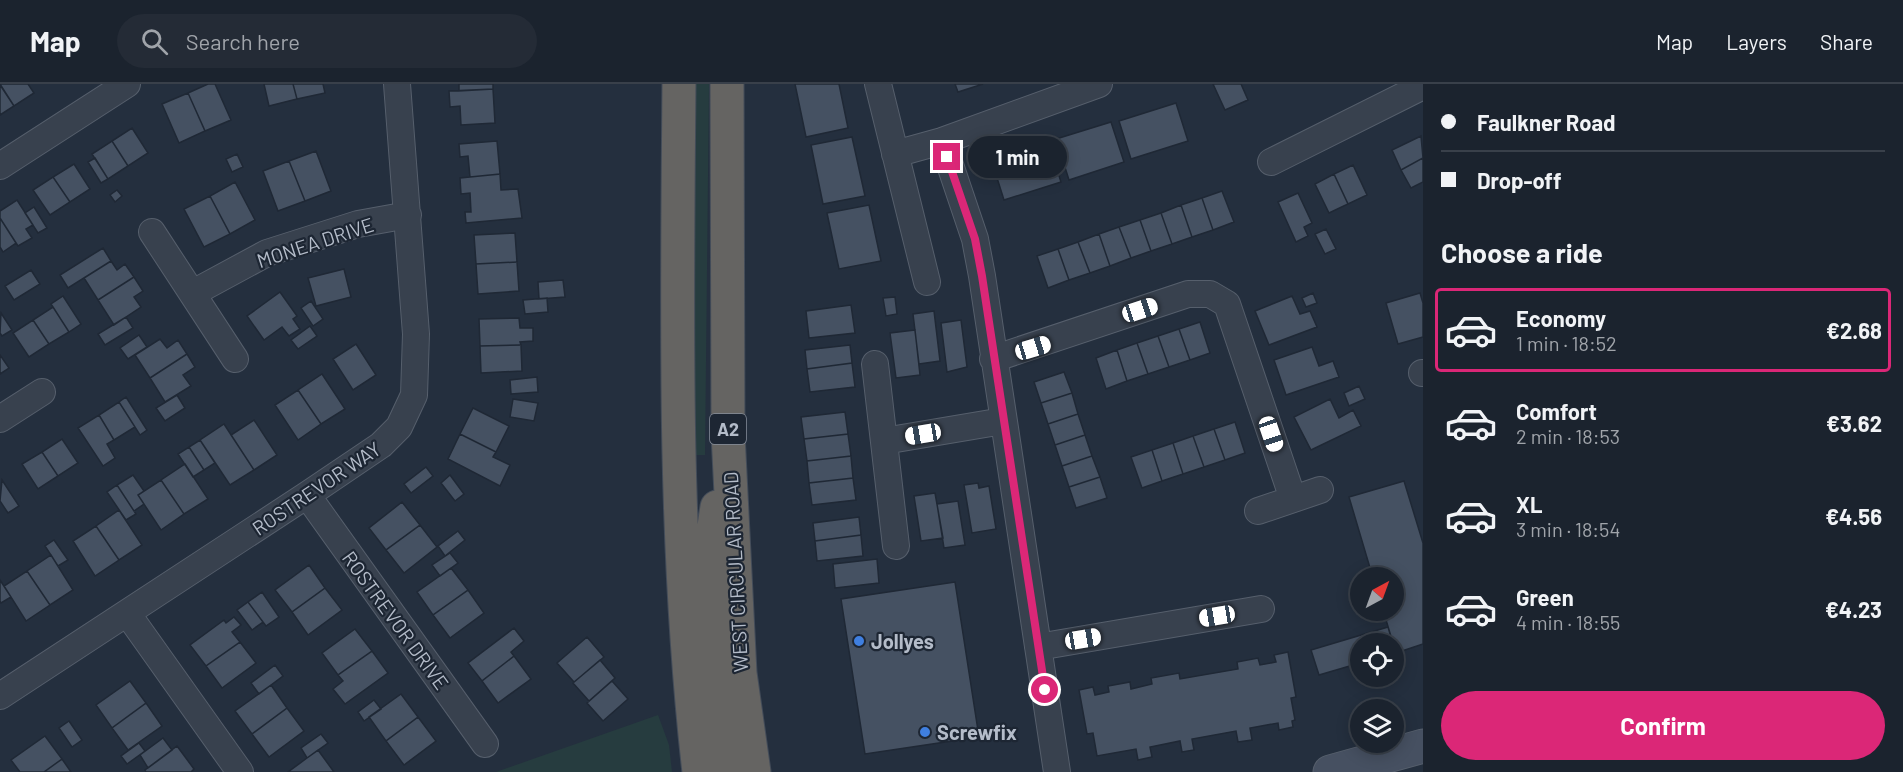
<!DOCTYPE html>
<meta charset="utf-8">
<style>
body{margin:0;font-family:Barlow,sans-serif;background:#242b36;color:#f1f3f6;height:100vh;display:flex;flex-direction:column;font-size:22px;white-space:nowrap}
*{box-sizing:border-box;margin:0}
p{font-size:20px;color:#a0a4aa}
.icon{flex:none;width:33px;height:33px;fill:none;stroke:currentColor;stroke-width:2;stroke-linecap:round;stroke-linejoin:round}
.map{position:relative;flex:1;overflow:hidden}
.sheet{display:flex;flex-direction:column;background:#1b232e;width:480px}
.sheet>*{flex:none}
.guide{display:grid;align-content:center;height:132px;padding:0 18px;background:#1b232e}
.needle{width:39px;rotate:41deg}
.tools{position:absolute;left:1350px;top:483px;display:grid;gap:12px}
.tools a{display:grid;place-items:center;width:54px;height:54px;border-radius:50%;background:#1b232e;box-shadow:0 3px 15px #0003,0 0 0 2px #39404a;font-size:30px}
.end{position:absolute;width:27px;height:27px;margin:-14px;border:8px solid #db2777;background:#fff;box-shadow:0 0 0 3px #fff}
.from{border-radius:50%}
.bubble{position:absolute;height:42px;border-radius:21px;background:#1b232e;box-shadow:0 3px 15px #0003,0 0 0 2px #39404a;font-size:20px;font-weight:700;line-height:42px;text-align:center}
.car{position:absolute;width:18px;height:36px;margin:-18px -9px;border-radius:8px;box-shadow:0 0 4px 2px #0007;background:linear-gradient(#fff 24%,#345 0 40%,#fff 0 76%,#345 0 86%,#fff 0)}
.guide b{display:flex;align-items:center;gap:21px;height:57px;font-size:22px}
.guide b+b{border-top:2px solid #39404a}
.guide i{width:15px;height:15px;background:#f1f3f6}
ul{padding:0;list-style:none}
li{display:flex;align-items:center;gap:18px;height:84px;margin:0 12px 9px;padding:0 6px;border:3px solid transparent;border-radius:6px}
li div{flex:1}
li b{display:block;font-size:22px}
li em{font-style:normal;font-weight:700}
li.current{border-color:#db2777}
li>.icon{width:54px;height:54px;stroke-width:1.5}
h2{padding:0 18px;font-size:27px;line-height:72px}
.primary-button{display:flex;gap:12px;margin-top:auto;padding:12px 18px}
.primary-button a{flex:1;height:69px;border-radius:36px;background:#db2777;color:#fff;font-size:24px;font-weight:700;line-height:69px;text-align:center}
header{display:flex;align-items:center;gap:36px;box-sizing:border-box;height:84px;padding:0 30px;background:#1b232e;border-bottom:2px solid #39404a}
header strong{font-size:28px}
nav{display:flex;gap:33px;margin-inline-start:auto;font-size:21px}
.search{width:420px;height:54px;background:#242b36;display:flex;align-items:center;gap:15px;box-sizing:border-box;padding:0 21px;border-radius:33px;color:#a0a4aa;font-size:22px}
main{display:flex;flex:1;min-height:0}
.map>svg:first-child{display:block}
.green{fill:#263c3f}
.building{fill:#455162;stroke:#1f2835;stroke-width:1.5}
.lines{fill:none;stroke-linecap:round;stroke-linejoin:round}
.minor-casing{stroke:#565f6c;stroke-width:28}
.secondary-casing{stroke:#565f6c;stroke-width:35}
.trunk-casing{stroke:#434c59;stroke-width:35}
.minor{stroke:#38414e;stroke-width:26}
.secondary{stroke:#465061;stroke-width:33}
.trunk{stroke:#656462;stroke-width:33}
.route{stroke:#db2777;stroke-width:8}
.shop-dot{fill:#3f7fe0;stroke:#1d2633;stroke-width:2}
.labels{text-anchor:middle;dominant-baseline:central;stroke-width:4.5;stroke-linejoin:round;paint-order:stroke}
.shield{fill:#1d2633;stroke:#878f9c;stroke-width:1.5}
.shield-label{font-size:18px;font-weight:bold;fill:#b4bcc9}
.street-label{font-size:20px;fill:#b4bcc9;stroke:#1d2633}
.poi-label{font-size:20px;font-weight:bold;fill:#b4bcc9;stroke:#1d2633;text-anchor:start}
</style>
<header>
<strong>Map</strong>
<div class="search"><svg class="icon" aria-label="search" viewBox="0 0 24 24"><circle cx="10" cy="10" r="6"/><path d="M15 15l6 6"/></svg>Search here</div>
<nav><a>Map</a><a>Layers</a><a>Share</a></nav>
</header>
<main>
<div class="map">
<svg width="1423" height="688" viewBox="0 0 1423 688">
<rect width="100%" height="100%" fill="#242f3e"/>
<path class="green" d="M695 0H709L705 371H693Z
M658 631 669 661 672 688H496Z"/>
<path class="building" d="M0 0H28L34 9 14 22Z
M208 0H215L231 36 205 47 188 9Z
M264 0H293L297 15 269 22Z
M293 0H323L325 9 297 15Z
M459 0H493V5L459 7Z
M795 0H839L848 44 806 53Z
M955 0H983L958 8Z
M1213 0H1241L1248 16 1225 26Z
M0 1 14 22 0 31Z
M493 5 495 39 461 41 460 22 450 23 449 7Z
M188 9 205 47 179 59 162 20Z
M1176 19 1188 57 1131 75 1119 37Z
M1111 38 1124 78 1069 96 1056 55Z
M132 44 148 69 128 82 112 57Z
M1421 52 1423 74 1401 86 1392 66Z
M852 53 865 112 823 120 811 61Z
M112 57 128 82 108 95 92 70Z
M497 57 500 90 470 93 468 72 460 73 459 60Z
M1048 57 1061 98 1004 116 991 75Z
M316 67 331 107 305 117 289 77Z
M237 70 243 83 232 88 226 75Z
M95 74 108 95 101 99 88 78Z
M1423 74V98L1411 104 1401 86Z
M289 77 305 117 278 127 263 87Z
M74 80 90 105 70 118 53 93Z
M1353 81 1367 111 1348 120 1334 90Z
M500 90 501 106 518 105 522 134 466 139 465 128H471L470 109 461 110 460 94Z
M1334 90 1348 120 1329 129 1315 100Z
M53 93 70 118 50 131 33 106Z
M235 98 255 136 230 150 210 112Z
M117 106 122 112 115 118 110 111Z
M1222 107 1234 138 1213 146 1202 114Z
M1298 109 1312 139 1304 143 1308 152 1296 158 1278 118Z
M210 112 230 150 204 163 184 125Z
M1202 114 1213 146 1192 153 1181 121Z
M17 116 33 141 26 145 32 154 18 162 0 134V127Z
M869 121 881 177 839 185 827 129Z
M1181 121 1192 153 1172 160 1161 129Z
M34 123 47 144 38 149 25 129Z
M1161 129 1172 160 1151 167 1140 136Z
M0 134 16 159 3 168 0 163Z
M1140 136 1151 167 1131 174 1119 143Z
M1119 143 1131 174 1110 182 1099 150Z
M1326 145 1336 165 1325 170 1315 150Z
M515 149 517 178 476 180 474 151Z
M1099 150 1110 182 1090 189 1078 158Z
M1078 158 1090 189 1069 196 1058 165Z
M103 164 111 177 68 204 60 191Z
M1058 165 1069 196 1048 204 1037 172Z
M111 177 117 186 125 180 134 193 98 216 84 194Z
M517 178 519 207 478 210 476 180Z
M344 185 351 213 316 222 308 194Z
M31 186 40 200 14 216 5 202Z
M134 193 143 207 134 213 141 223 114 241 98 216Z
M563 196 565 213 539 215 538 198Z
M280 208 297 232 293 235 300 245 289 252 282 243 264 256 247 232Z
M1313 209 1317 219 1306 223 1302 214Z
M1420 209 1423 219V253L1398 260 1386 219Z
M63 212 81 240 69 248 51 220Z
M1292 212 1300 230 1310 227 1317 243 1269 261 1255 227Z
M895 213 897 230 886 232 883 214Z
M547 214 548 228 525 230 523 216Z
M311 217 323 235 313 242 301 224Z
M851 221 855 249 809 254 806 227Z
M53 223 69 248 49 260 33 236Z
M934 227 940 277 919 280 913 230Z
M1 229 12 246 2 252 0 249Z
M126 233 133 244 105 261 98 250Z
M519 234 520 244H533V257L520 258 521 261 480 262 479 235Z
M33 236 49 260 29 273 13 249Z
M961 236 967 283 947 288 941 239Z
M1200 238 1210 269 1190 276 1179 245Z
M310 242 317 252 298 265 291 256Z
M1179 245 1190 276 1169 283 1158 252Z
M915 246 920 291 896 294 890 249Z
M139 251 147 263 128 275 120 264Z
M1158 252 1169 283 1148 290 1137 259Z
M160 255 167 264 178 256 187 270 150 294 135 271Z
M1137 259 1148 290 1127 297 1117 266Z
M356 260 376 291 353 306 333 275Z
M521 261 522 287 481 289 480 262Z
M850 261 852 279 807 285 805 266Z
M1312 263 1319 282 1333 277 1339 293 1286 311 1274 276Z
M1117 266 1127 297 1106 305 1096 274Z
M187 270 195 283 183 291 191 302 165 318 150 294Z
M0 271 9 284 0 290Z
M852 279 855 303 810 308 807 285Z
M1064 288 1072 309 1041 319 1034 298Z
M322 290 345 325 321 340 298 306Z
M537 293 538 308 511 310 510 296Z
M1359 302 1365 315 1349 322 1344 309Z
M298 306 321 340 298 356 275 321Z
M1072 309 1078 330 1048 340 1041 319Z
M177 311 185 324 165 337 156 324Z
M126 313 147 346 140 351 119 318Z
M513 315 538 319 534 337 510 333Z
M1330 315 1339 334 1353 326 1361 342 1311 366 1294 333Z
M119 318 135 343 114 356 99 331Z
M473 324 509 342 496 368 460 350Z
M845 328 848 350 804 355 801 333Z
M1078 330 1085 351 1055 361 1048 340Z
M99 331 114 356 107 360 115 374 103 382 78 344Z
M254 336 277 371 254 386 231 351Z
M1235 338 1245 369 1225 376 1214 345Z
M224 340 254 386 230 401 200 356Z
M1214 345 1225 376 1204 383 1193 352Z
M460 350 496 368 493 373 510 381 500 402 448 375Z
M848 350 851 372 807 377 804 355Z
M1085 351 1092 372 1062 382 1055 361Z
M1193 352 1204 383 1183 390 1173 359Z
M62 355 78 379 58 392 42 368Z
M200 356 215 379 204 386 189 363Z
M1173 359 1183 390 1162 397 1152 366Z
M189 363 204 386 193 393 178 370Z
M1152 366 1162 397 1142 404 1131 373Z
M42 368 58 392 38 405 22 380Z
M851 372 853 394 809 399 807 377Z
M1092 372 1100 393 1069 403 1062 382Z
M185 380 208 415 184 430 161 396Z
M426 383 433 392 411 409 404 400Z
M133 391 144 407 138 411 144 420 134 427 117 401Z
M450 391 464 410 455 417 441 399Z
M1100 393 1107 414 1076 424 1069 403Z
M853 394 856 416 812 421 809 399Z
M2 396 19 422 8 429 0 417Z
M161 396 184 430 161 446 138 411Z
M1404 397 1423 459V560L1396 569 1383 526H1394V494H1373L1349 413Z
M978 399 979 404 989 402 996 445 972 449 964 401Z
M117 401 136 430 126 436 107 408Z
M935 409 943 454 921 457 914 412Z
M958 417 965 461 944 464 937 420Z
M402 418 420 441 386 466 369 444Z
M119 426 142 461 119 476 96 442Z
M859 433 861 451 815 457 813 439Z
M420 441 437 463 404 489 386 466Z
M96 442 119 476 95 492 73 457Z
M458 447 465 456 445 472 438 462Z
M861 451 863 472 817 477 815 457Z
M54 456 68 476 58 482 45 462Z
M450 469 458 479 440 492 432 481Z
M51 471 73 506 50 521 27 487Z
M877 475 879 499 835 504 833 480Z
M309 481 325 504 292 528 275 506Z
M451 484 468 506 433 531 417 508Z
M27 487 50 521 26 537 4 502Z
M0 496 11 513 1 519 0 517Z
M955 498 979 653 865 670 841 515Z
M325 504 342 526 308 551 292 528Z
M468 506 484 529 450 554 433 531Z
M262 508 279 533 266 542 248 518Z
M248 518 263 538 252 546 237 526Z
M234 533 241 541 232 548 240 558 206 582 190 561 224 536 226 539Z
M1388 543 1393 560H1360V579L1319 591 1311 566Z
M514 544 524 557 511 568 514 572 482 597 468 579Z
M355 545 372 567 338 591 322 569Z
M587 553 604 573 574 598 557 579Z
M240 558 256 579 222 604 206 582Z
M372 567 388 589 345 620 333 605 343 597 338 591Z
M1288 568 1296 613 1291 614 1295 636 1292 637 1293 643 1279 646 1278 639 1250 644 1252 656 1238 658 1236 647 1192 655 1194 666 1182 668 1180 657 1150 663 1152 673 1138 676 1136 665 1097 672 1093 649 1087 650 1079 606 1093 603 1095 611 1109 608 1108 602 1130 598 1131 605 1152 600 1151 594 1179 589 1180 595 1238 585 1237 578 1258 574 1260 581 1276 578 1274 571Z
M514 572 531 595 498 619 482 597Z
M600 576 615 594 589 617 573 599Z
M275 581 283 592 259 610 251 599Z
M130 597 146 619 112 644 96 621Z
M612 597 628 615 603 637 587 619Z
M271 601 287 624 252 650 235 627Z
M401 610 418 633 386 657 369 633Z
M374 616 381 625 364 637 358 628Z
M146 619 162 642 128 666 112 644Z
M287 624 304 647 269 673 252 650Z
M418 633 436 657 404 681 386 657Z
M69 637 82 656 72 663 59 644Z
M321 650 328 659 307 674 301 664Z
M45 652 62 675 44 688H20L11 676Z
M163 654 172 666 148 684 140 671Z
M139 659 145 667 127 680 121 672Z
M177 662 194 685 191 688H146L145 686Z
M318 666 334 688H288L307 674Z
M62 675 71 688H44Z"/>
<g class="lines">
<g class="minor-casing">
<path id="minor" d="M878 0 927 198
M942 57 975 155 982 192 1057 688
M895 70 942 57 1099 0
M1271 78 1423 2
M0 82 127 0
M152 148 235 275
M193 209 267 169 358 140 408 131
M993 275 1188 210H1210L1227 220 1293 415
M875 280 896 462
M1422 289H1423
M0 335 42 308
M884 357 1003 337
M307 411 485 660
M1258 427 1320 406
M127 529 240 688
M1038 563 1261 525
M0 612 307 411 381 361 399 343 414 311 416 250 397 0"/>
</g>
<g class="secondary-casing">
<path id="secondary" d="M1330 688 1423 662"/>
</g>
<g class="trunk-casing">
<path id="trunk" d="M679 0C677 229 673 460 699 688
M727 0 728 350 740 589 754 688
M717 423 709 475 712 549 728 688"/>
</g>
<use href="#minor" class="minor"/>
<use href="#secondary" class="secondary"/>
<use href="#trunk" class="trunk"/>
</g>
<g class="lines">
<path class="route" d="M947 73 975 155 982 192 1045 606"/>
</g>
<g class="shop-dot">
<circle cx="859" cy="557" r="6"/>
<circle cx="925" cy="648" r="6"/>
</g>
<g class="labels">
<rect class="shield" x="710" y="330" width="36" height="30" rx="4.5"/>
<g class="shield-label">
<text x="728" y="345">A2</text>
</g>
<g class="street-label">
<text transform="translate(315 158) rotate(-18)">MONEA DRIVE</text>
<text transform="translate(316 404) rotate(-34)">ROSTREVOR WAY</text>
<text transform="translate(735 488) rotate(-93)">WEST CIRCULAR ROAD</text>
<text transform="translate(396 536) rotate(54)">ROSTREVOR DRIVE</text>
</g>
<g class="poi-label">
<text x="871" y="557">Jollyes</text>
<text x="937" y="648">Screwfix</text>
</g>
</g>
</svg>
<div class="tools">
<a><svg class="needle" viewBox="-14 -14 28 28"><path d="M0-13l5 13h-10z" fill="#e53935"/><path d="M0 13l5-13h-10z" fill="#a0a4aa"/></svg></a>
<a><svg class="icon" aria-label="locate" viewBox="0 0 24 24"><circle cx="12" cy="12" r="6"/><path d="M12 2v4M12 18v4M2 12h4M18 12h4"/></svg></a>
<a><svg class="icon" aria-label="layers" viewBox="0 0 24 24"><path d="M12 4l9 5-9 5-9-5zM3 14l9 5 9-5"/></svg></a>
</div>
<i class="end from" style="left:1045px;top:606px"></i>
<i class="end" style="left:947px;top:73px"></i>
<div class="bubble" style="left:968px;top:52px;width:99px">1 min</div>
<i class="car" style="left:1140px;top:226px;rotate:72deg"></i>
<i class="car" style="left:1033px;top:264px;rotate:73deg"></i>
<i class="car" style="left:923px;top:350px;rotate:260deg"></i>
<i class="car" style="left:1271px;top:350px;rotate:161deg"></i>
<i class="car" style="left:1217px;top:532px;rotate:260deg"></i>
<i class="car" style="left:1083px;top:555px;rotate:80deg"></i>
</div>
<section class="sheet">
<div class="guide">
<b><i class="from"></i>Faulkner Road</b>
<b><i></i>Drop-off</b>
</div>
<h2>Choose a ride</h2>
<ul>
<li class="current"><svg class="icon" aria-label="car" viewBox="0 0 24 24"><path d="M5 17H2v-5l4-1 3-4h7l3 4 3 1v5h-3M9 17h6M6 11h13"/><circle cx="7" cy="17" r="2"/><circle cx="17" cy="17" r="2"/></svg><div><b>Economy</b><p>1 min · 18:52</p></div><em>€2.68</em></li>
<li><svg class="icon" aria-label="car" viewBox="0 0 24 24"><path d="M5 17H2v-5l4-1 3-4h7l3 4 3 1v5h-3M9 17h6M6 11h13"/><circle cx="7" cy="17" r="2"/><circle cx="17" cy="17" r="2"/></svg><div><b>Comfort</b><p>2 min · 18:53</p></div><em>€3.62</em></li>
<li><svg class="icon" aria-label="car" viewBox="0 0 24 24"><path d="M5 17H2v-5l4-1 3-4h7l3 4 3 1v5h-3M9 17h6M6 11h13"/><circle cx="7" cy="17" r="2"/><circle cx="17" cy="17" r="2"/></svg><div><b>XL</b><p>3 min · 18:54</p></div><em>€4.56</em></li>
<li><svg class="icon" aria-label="car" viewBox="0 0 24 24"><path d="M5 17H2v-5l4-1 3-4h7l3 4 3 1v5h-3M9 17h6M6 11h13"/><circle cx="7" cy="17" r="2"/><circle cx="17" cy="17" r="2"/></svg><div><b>Green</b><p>4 min · 18:55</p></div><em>€4.23</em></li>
</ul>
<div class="primary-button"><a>Confirm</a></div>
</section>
</main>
